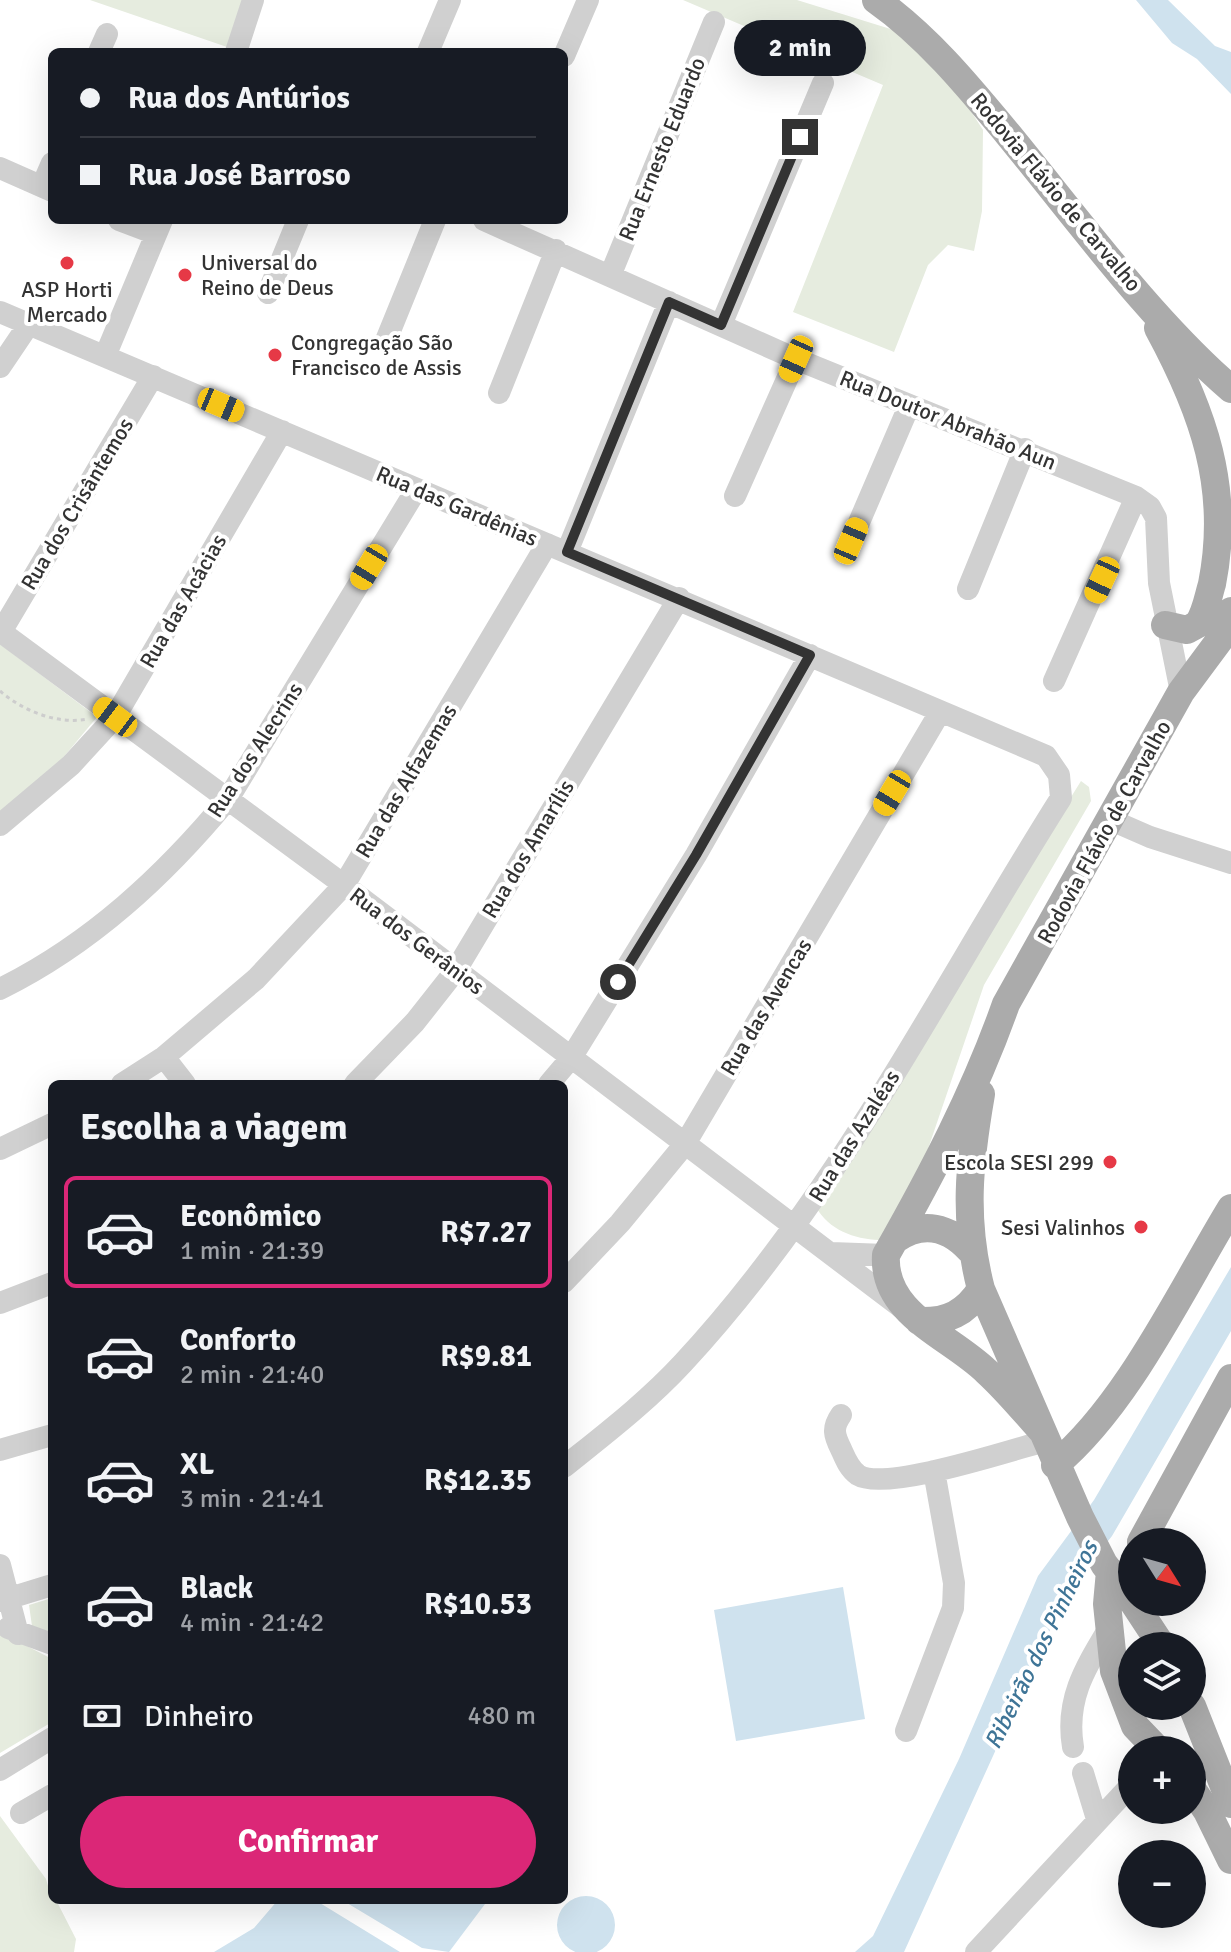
<!DOCTYPE html>
<html lang="pt">
<meta charset="utf-8">
<style>
body{margin:0;font-family:Signika,sans-serif;background:#242831;color:#f1f3f6;height:100vh;display:flex;flex-direction:column;font-size:30px;white-space:nowrap}
*{box-sizing:border-box;margin:0}
p{font-size:26px;color:#9ea1a6}
.icon{flex:none;width:44px;height:44px;fill:none;stroke:currentColor;stroke-width:2;stroke-linecap:round;stroke-linejoin:round}
.map{position:relative;flex:1;overflow:hidden}
.details{position:absolute;left:48px;top:1080px;width:520px;height:824px;display:flex;flex-direction:column;background:#171b24;border-radius:12px;box-shadow:0 8px 32px #0002}
.details>*{flex:none}
.banner{position:absolute;left:48px;top:48px;width:520px;height:176px;border-radius:12px;box-shadow:0 8px 32px #0002;display:grid;align-content:center;height:176px;padding:0 32px;background:#171b24}
.needle{width:52px;rotate:127deg}
.fabs{position:absolute;left:1118px;top:1528px;display:grid;gap:16px}
.fabs a{display:grid;place-items:center;width:88px;height:88px;border-radius:50%;background:#171b24;box-shadow:0 8px 32px #0002;font-size:40px}
.end{position:absolute;width:36px;height:36px;margin:-18px;border:10px solid #333;background:#fff;box-shadow:0 0 0 4px #fff}
.from{border-radius:50%}
.bubble{position:absolute;height:56px;border-radius:28px;background:#171b24;box-shadow:0 8px 32px #0002;font-size:26px;font-weight:800;line-height:56px;text-align:center}
.car{position:absolute;width:24px;height:48px;margin:-24px -12px;border-radius:10px;box-shadow:0 0 6px 2px #0007;background:linear-gradient(#f5c518 24%,#345 0 40%,#f5c518 0 76%,#345 0 86%,#f5c518 0)}
.banner b{display:flex;align-items:center;gap:28px;height:76px;font-size:30px}
.banner b+b{border-top:2px solid #363941}
.banner i{width:20px;height:20px;background:#f1f3f6}
ul{padding:0;list-style:none}
li{display:flex;align-items:center;gap:24px;height:112px;margin:0 16px 12px;padding:0 16px;border:4px solid transparent;border-radius:12px}
li div{flex:1}
li b{display:block;font-size:30px}
li em{font-style:normal;font-weight:800}
li.current{border-color:#db2777}
li>.icon{width:72px;height:72px;stroke-width:1.5}
h2{padding:0 32px;font-size:36px;line-height:96px}
.pay{display:flex;align-items:center;gap:20px;height:88px;padding:0 32px;font-size:30px}
.pay p{margin-inline-start:auto}
.action{display:flex;gap:16px;margin-top:auto;padding:16px 32px}
.action a{flex:1;height:92px;border-radius:48px;background:#db2777;color:#fff;font-size:32px;font-weight:800;line-height:92px;text-align:center}
.map>svg:first-child{display:block}
.green{fill:#e6ecdf}
.water{fill:#cfe2ee}
.lines{fill:none;stroke-linecap:round;stroke-linejoin:round}
.path{stroke:#cdcdcd;stroke-width:3;stroke-dasharray:4 4;stroke-linecap:butt}
.minor{stroke:#d0d0d0;stroke-width:22}
.major{stroke:#ababab;stroke-width:28}
.route{stroke:#333;stroke-width:10}
.poi-dot{fill:#e63946;stroke:#fff;stroke-width:3}
.labels{text-anchor:middle;dominant-baseline:central;stroke-width:8;stroke-linejoin:round;paint-order:stroke}
.street-label{font-size:22px;fill:#333;stroke:#fff}
.poi-label{font-size:22px;fill:#333;stroke:#fff;text-anchor:start}
.water-label{font-size:24px;font-style:italic;fill:#3f7597;stroke:#fff}
</style>
<div class="map">
<svg width="1231" height="1952" viewBox="0 0 1231 1952">
<rect width="100%" height="100%" fill="#fff"/>
<path class="green" d="M90 0H245L227 47Z
M683 0H797L897 31 956 88 983 130 982 211 974 251 948 245 928 265 894 352 793 312 883 85Z
M0 644 97 717 62 759 0 815Z
M1081 781 1089 787 1091 801 984 985 915 1187 879 1240C854 1239 829 1230 816 1207Z
M52 1598V1635L32 1626 29 1605Z
M0 1632 52 1659V1722L0 1753Z
M0 1816 46 1879 52 1900H56L76 1939 74 1952H0Z"/>
<path class="water" d="M1136 0H1168L1215 46 1231 52V94L1197 59 1172 43Z
M1231 1267V1331L1112 1536 1067 1593 904 1952H855L873 1936 959 1759 1038 1576 1094 1500Z
M843 1587 865 1719 736 1741 714 1610Z
M557 1925a29 29 0 1 1 58 0a29 29 0 1 1-58 0Z
M278 1900H315L400 1952H214L254 1928Z
M342 1900H488L449 1952 422 1948Z"/>
<g class="lines">
<path class="path" d="M0 691C23 711 58 725 88 719"/>
<path class="minor" d="M99 52 107 34
M236 52 253 0
M428 52 450 0
M564 56 588 0
M0 168 52 191
M42 186 52 163
M119 220 156 234
M484 220 796 359 1136 497 1150 507 1156 518 1159 583 1181 692
M610 276 714 22
M268 293 298 220
M0 312 1046 756 1059 775 1061 798C940 989 838 1196 683 1363 647 1402 605 1434 564 1467
M721 325 823 83
M385 343 435 220
M106 354 162 220
M0 367 29 324
M499 393 556 250
M735 496 796 359
M851 541 909 406
M567 552 669 302
M968 589 1025 449
M0 631 344 885 902 1308
M1 632 153 376
M1054 681 1136 497
M1111 820 1150 837 1231 863
M0 825 71 765 115 717 282 431
M0 989C91 944 164 876 228 799L416 490
M164 1057 185 1084
M122 1084 164 1057 256 979 344 885 547 544
M355 1084 415 1022 456 970 679 598
M549 1084 571 1058 696 855 810 655
M0 1149 52 1124
M831 1253 886 1255
M564 1282 620 1223 685 1144 940 712
M0 1303 52 1283
M841 1415C832 1428 834 1435 841 1449 845 1458 849 1469 858 1475 885 1492 1011 1450 1045 1441
M0 1450 52 1435
M0 1565 18 1634
M0 1601 52 1585
M8 1628 52 1644
M906 1731 953 1608 954 1583 934 1471
M1073 1747C1065 1700 1085 1668 1109 1628
M0 1770 52 1738
M1083 1773 1097 1819
M21 1813 52 1795
M976 1952 1132 1784"/>
<path class="major" d="M876 0C927 36 968 86 1007 133 1076 217 1150 319 1231 389
M1158 328C1203 411 1231 488 1212 584 1208 597 1206 612 1198 624L1187 630 1165 625
M981 1094C969 1163 963 1220 981 1289L1080 1517 1104 1564 1132 1601
M896 1239C923 1220 949 1227 970 1250
M919 1321C947 1322 966 1313 981 1289
M1041 1430C1023 1410 1006 1389 986 1371 950 1336 882 1314 886 1255 932 1174 975 1092 1006 1004L1181 692 1224 634 1231 611
M1055 1465C1128 1404 1181 1290 1231 1208
M1141 1542 1231 1378
M1110 1571 1107 1604 1114 1671 1135 1726 1158 1750
M1133 1602 1162 1646
M1192 1706 1231 1804
M1192 1789 1207 1811 1231 1860"/>
</g>
<g class="lines">
<path class="route" d="M618 982 696 855 810 655 567 552 669 302 721 325 800 137"/>
</g>
<g class="poi-dot">
<circle cx="67" cy="263" r="8"/>
<circle cx="185" cy="275" r="8"/>
<circle cx="275" cy="355" r="8"/>
<circle cx="1110" cy="1162" r="8"/>
<circle cx="1141" cy="1227" r="8"/>
</g>
<g class="labels">
<g class="street-label">
<text transform="translate(662 149) rotate(-68)">Rua Ernesto Eduardo</text>
<text transform="translate(1056 192) rotate(50)">Rodovia Flávio de Carvalho</text>
<text transform="translate(948 420) rotate(22)">Rua Doutor Abrahão Aun</text>
<text transform="translate(77 504) rotate(-59)">Rua dos Crisântemos</text>
<text transform="translate(457 506) rotate(23)">Rua das Gardênias</text>
<text transform="translate(183 601) rotate(-60)">Rua das Acácias</text>
<text transform="translate(255 750) rotate(-57)">Rua dos Alecrins</text>
<text transform="translate(406 781) rotate(-59)">Rua das Alfazemas</text>
<text transform="translate(1104 832) rotate(-61)">Rodovia Flávio de Carvalho</text>
<text transform="translate(528 849) rotate(-59)">Rua dos Amarílis</text>
<text transform="translate(417 941) rotate(37)">Rua dos Gerânios</text>
<text transform="translate(766 1007) rotate(-59)">Rua das Avencas</text>
<text transform="translate(854 1136) rotate(-58)">Rua das Azaléas</text>
</g>
<g class="poi-label">
<text x="201" y="262">Universal do<tspan x="201" dy="25">Reino de Deus</tspan></text>
<text x="67" y="289" text-anchor="middle">ASP Horti<tspan x="67" dy="25">Mercado</tspan></text>
<text x="291" y="342">Congregação São<tspan x="291" dy="25">Francisco de Assis</tspan></text>
<text x="1094" y="1162" text-anchor="end">Escola SESI 299</text>
<text x="1125" y="1227" text-anchor="end">Sesi Valinhos</text>
</g>
<g class="water-label">
<text transform="translate(1041 1645) rotate(-64)">Ribeirão dos Pinheiros</text>
</g>
</g>
</svg>
<div class="fabs">
<a><svg class="needle" viewBox="-14 -14 28 28"><path d="M0-13l5 13h-10z" fill="#e53935"/><path d="M0 13l5-13h-10z" fill="#9ea1a6"/></svg></a>
<a><svg class="icon" aria-label="layers" viewBox="0 0 24 24"><path d="M12 4l9 5-9 5-9-5zM3 14l9 5 9-5"/></svg></a>
<a>+</a>
<a>−</a>
</div>
<i class="end from" style="left:618px;top:982px"></i>
<i class="end" style="left:800px;top:137px"></i>
<div class="bubble" style="left:734px;top:20px;width:132px">2 min</div>
<i class="car" style="left:796px;top:359px;rotate:204deg"></i>
<i class="car" style="left:221px;top:405px;rotate:113deg"></i>
<i class="car" style="left:851px;top:541px;rotate:23deg"></i>
<i class="car" style="left:369px;top:567px;rotate:211deg"></i>
<i class="car" style="left:1102px;top:580px;rotate:205deg"></i>
<i class="car" style="left:115px;top:717px;rotate:307deg"></i>
<i class="car" style="left:892px;top:793px;rotate:211deg"></i>
<div class="banner">
<b><i class="from"></i>Rua dos Antúrios</b>
<b><i></i>Rua José Barroso</b>
</div>
<section class="details">
<h2>Escolha a viagem</h2>
<ul>
<li class="current"><svg class="icon" aria-label="car" viewBox="0 0 24 24"><path d="M5 17H2v-5l4-1 3-4h7l3 4 3 1v5h-3M9 17h6M6 11h13"/><circle cx="7" cy="17" r="2"/><circle cx="17" cy="17" r="2"/></svg><div><b>Econômico</b><p>1 min · 21:39</p></div><em>R$7.27</em></li>
<li><svg class="icon" aria-label="car" viewBox="0 0 24 24"><path d="M5 17H2v-5l4-1 3-4h7l3 4 3 1v5h-3M9 17h6M6 11h13"/><circle cx="7" cy="17" r="2"/><circle cx="17" cy="17" r="2"/></svg><div><b>Conforto</b><p>2 min · 21:40</p></div><em>R$9.81</em></li>
<li><svg class="icon" aria-label="car" viewBox="0 0 24 24"><path d="M5 17H2v-5l4-1 3-4h7l3 4 3 1v5h-3M9 17h6M6 11h13"/><circle cx="7" cy="17" r="2"/><circle cx="17" cy="17" r="2"/></svg><div><b>XL</b><p>3 min · 21:41</p></div><em>R$12.35</em></li>
<li><svg class="icon" aria-label="car" viewBox="0 0 24 24"><path d="M5 17H2v-5l4-1 3-4h7l3 4 3 1v5h-3M9 17h6M6 11h13"/><circle cx="7" cy="17" r="2"/><circle cx="17" cy="17" r="2"/></svg><div><b>Black</b><p>4 min · 21:42</p></div><em>R$10.53</em></li>
</ul>
<div class="pay"><svg class="icon" aria-label="cash" viewBox="0 0 24 24"><path d="M3 7h18v10H3z"/><circle cx="12" cy="12" r="2"/></svg>Dinheiro<p>480 m</p></div>
<div class="action"><a>Confirmar</a></div>
</section>
</div>
